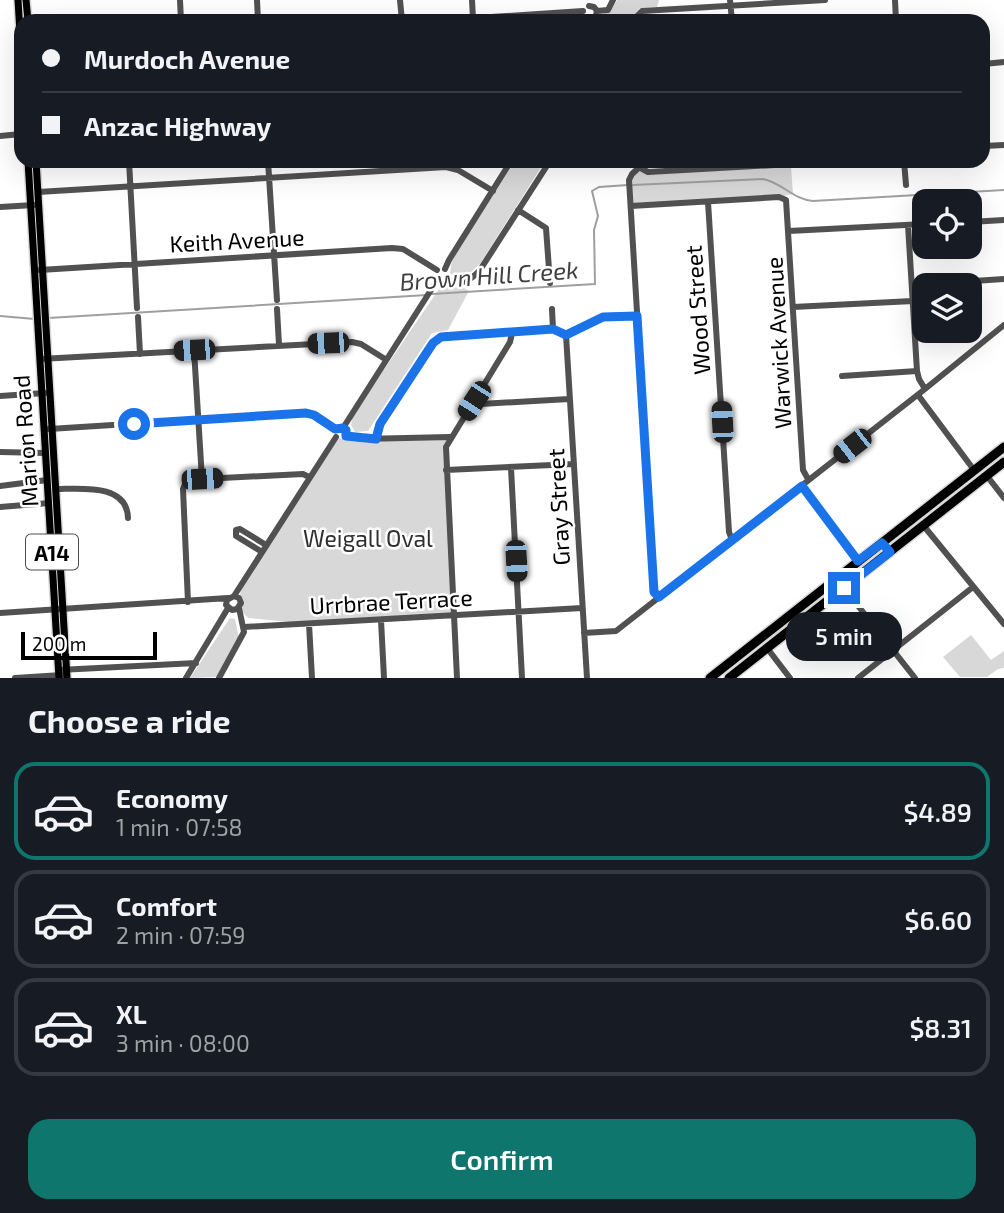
<!DOCTYPE html>
<meta charset="utf-8">
<style>
body{margin:0;font-family:"Exo 2",sans-serif;background:#20242c;color:#f1f3f6;height:100vh;display:flex;flex-direction:column;font-size:26px;white-space:nowrap}
*{box-sizing:border-box;margin:0}
p{font-size:23px;color:#9ea1a6}
.icon{flex:none;width:38px;height:38px;fill:none;stroke:currentColor;stroke-width:2;stroke-linecap:round;stroke-linejoin:round}
.map{position:relative;height:678px;overflow:hidden}
.drawer{display:flex;flex-direction:column;background:#171b24;flex:1}
.drawer>*{flex:none}
.hud{position:absolute;left:14px;top:14px;width:976px;height:154px;border-radius:21px;box-shadow:0 7px 28px #0002;display:grid;align-content:center;height:154px;padding:0 28px;background:#171b24}
.controls{position:absolute;left:912px;top:189px;display:grid;gap:14px}
.controls a{display:grid;place-items:center;width:70px;height:70px;border-radius:14px;background:#171b24;box-shadow:0 7px 28px #0002;font-size:35px}
.scale{position:absolute;left:21px;bottom:18px;width:136px;box-sizing:border-box;padding-left:7px;border:4px solid #000;border-top:0;font-size:19px;line-height:24px;white-space:nowrap;color:#000;-webkit-text-stroke:5px #fff;paint-order:stroke}
.end{position:absolute;width:32px;height:32px;margin:-16px;border:9px solid #1a73e8;background:#fff;box-shadow:0 0 0 4px #fff}
.from{border-radius:50%}
.bubble{position:absolute;height:49px;border-radius:21px;background:#171b24;box-shadow:0 7px 28px #0002;font-size:23px;font-weight:600;line-height:49px;text-align:center}
.car{position:absolute;width:21px;height:42px;margin:-21px -10px;border-radius:9px;box-shadow:0 0 5px 2px #0007;background:linear-gradient(#222 24%,#8ab4d8 0 40%,#222 0 76%,#8ab4d8 0 86%,#222 0)}
.hud b{display:flex;align-items:center;gap:24px;height:66px;font-size:26px}
.hud b+b{border-top:2px solid #363941}
.hud i{width:18px;height:18px;background:#f1f3f6}
ul{padding:0;list-style:none}
li{display:flex;align-items:center;gap:21px;height:98px;margin:0 14px 10px;padding:0 14px;border:4px solid #363941;border-radius:21px}
li div{flex:1}
li b{display:block;font-size:26px}
li em{font-style:normal;font-weight:600}
li.active{border-color:#0f766e}
li>.icon{width:63px;height:63px;stroke-width:1.5}
h2{padding:0 28px;font-size:32px;line-height:84px}
.action{display:flex;gap:14px;margin-top:auto;padding:14px 28px}
.action a{flex:1;height:80px;border-radius:21px;background:#0f766e;color:#fff;font-size:28px;font-weight:600;line-height:80px;text-align:center}
.map>svg:first-child{display:block}
.green{fill:#d8d8d8}
.lines{fill:none;stroke-linecap:round;stroke-linejoin:round}
.stream{stroke:#9f9f9f;stroke-width:2}
.major-casing{stroke:#dbdbdb;stroke-width:10}
.highway-casing{stroke:#dbdbdb;stroke-width:12}
.minor{stroke:#515151;stroke-width:6}
.major{stroke:#000;stroke-width:7}
.highway{stroke:#000;stroke-width:9}
.route{stroke:#1a73e8;stroke-width:9}
.labels{text-anchor:middle;dominant-baseline:central;stroke-width:5;stroke-linejoin:round;paint-order:stroke}
.shield{fill:#fff;stroke:#4c4c4c;stroke-width:2}
.shield-label{font-size:21px;font-weight:bold;fill:#000}
.street-label{font-size:23px;fill:#000;stroke:#fff}
.park-label{font-size:23px;fill:#2f2f2f;stroke:#fff}
.water-label{font-size:24px;font-style:italic;fill:#404040;stroke:#fff}
</style>
<div class="map">
<svg width="1004" height="678" viewBox="0 0 1004 678">
<rect width="100%" height="100%" fill="#fff"/>
<path class="green" d="M617 0H659L657 7 640 8 629 21H606L604 13 612 8Z
M515 161H545L480 264 464 278 456 279 450 273 452 260Z
M775 165 791 167 793 194 779 197 631 206 630 177 638 168 649 172Z
M452 287 464 288 469 291 448 330 432 333 368 431 355 432 351 425 353 415 439 289Z
M346 436 450 437 446 447 454 616 309 624 248 618 239 608 241 585 336 437 342 439Z
M230 618 235 619 239 638 216 677 190 678Z
M971 635 991 660 1004 651V668L998 669 987 677H960L943 657Z"/>
<g class="lines">
<path class="stream" d="M633 185 763 179C781 182 794 200 813 201L1004 190
M432 294 595 284 594 230 598 216 592 191 599 187 628 185
M0 316 35 319
M48 318 427 295"/>
<g class="major-casing">
<path id="major" d="M18 0 21 49
M26 0 28 21
M28 161 59 678
M36 161 67 678"/>
</g>
<g class="highway-casing">
<path id="highway" d="M710 678 1004 447
M729 678 1004 462"/>
</g>
<path class="minor" d="M180 0 181 21
M257 0 258 21
M400 0 402 21
M472 0 473 19
M730 0 732 21
M895 0 896 21
M589 6 594 7 597 11
M597 11 608 10 613 0
M586 20 595 19 597 11
M430 21 583 11
M632 21 642 11 825 0
M984 64 1004 62
M0 136 21 134
M984 146 1004 145
M129 161 137 308
M268 161 277 300
M628 161 648 172 775 165 784 161
M646 161 632 174 629 180 654 592 659 597
M904 161 906 185
M38 192 446 167 458 170 493 191
M708 202 729 532 732 540
M631 206 779 197 786 200 803 470 808 479
M0 207 34 205
M518 210 546 228 550 283
M970 222 1004 220
M908 225 917 371 919 379 925 389
M789 231 924 224
M445 269 449 260 511 161
M40 270 392 248 403 249 437 270
M447 278C461 286 469 282 480 270L550 161
M913 285 1004 279
M793 307 913 301
M277 309 279 345
M552 309 553 329
M138 317 140 354
M566 335 587 678
M194 350 202 479
M40 359 352 342 361 344 385 359
M842 376 917 371
M918 395 974 470
M0 396 45 393
M474 401 481 404 569 399
M343 428 438 279
M49 429 306 413 314 415 336 429
M346 436 362 439 450 437
M376 439 377 430 433 343 441 336 553 329 566 335 603 317 637 316
M0 452 45 453
M511 468 522 678
M446 470 574 464
M987 476 1004 498
M0 486 47 480
M801 486 858 561
M56 489C81 489 127 483 128 518
M0 507 49 503
M923 525 1004 624
M262 552 236 536V530L240 529 266 545
M844 588 915 678
M234 596 239 598 241 603 237 609 232 610 226 605 227 600 234 596 336 437
M188 602 183 489 186 482 202 479 303 474 309 477
M0 613 228 598
M381 620 384 678
M309 624 312 678
M244 627 582 608
M584 633 616 631 925 389 1004 325
M767 648 790 678
M59 670 196 663
M15 678 62 675
M186 678 228 608
M219 678 244 632 239 608
M457 678 446 447 510 342 512 333
M858 678 973 587"/>
<use href="#major" class="major"/>
<use href="#highway" class="highway"/>
</g>
<g class="lines">
<path class="route" d="M134 424 306 413 314 415 335 429 343 428 346 430V436L376 439 380 424 433 343 441 337 553 329 566 335 603 317 637 316 654 592 659 597 802 486 858 561 882 543 890 552 844 588"/>
</g>
<g class="labels">
<rect class="shield" x="26" y="534.5" width="52" height="35" rx="5"/>
<g class="shield-label">
<text x="52" y="552">A14</text>
</g>
<g class="street-label">
<text transform="translate(237 240) rotate(-3)">Keith Avenue</text>
<text transform="translate(697 310) rotate(-94)">Wood Street</text>
<text transform="translate(778 343) rotate(-93)">Warwick Avenue</text>
<text transform="translate(25 441) rotate(-94)">Marion Road</text>
<text transform="translate(558 507) rotate(-93)">Gray Street</text>
<text transform="translate(391 601) rotate(-3)">Urrbrae Terrace</text>
</g>
<g class="park-label">
<text x="368" y="538">Weigall Oval</text>
</g>
<g class="water-label">
<text transform="translate(489 275) rotate(-4)">Brown Hill Creek</text>
</g>
</g>
</svg>
<div class="controls">
<a><svg class="icon" aria-label="locate" viewBox="0 0 24 24"><circle cx="12" cy="12" r="6"/><path d="M12 2v4M12 18v4M2 12h4M18 12h4"/></svg></a>
<a><svg class="icon" aria-label="layers" viewBox="0 0 24 24"><path d="M12 4l9 5-9 5-9-5zM3 14l9 5 9-5"/></svg></a>
</div>
<div class="scale">200 m</div>
<i class="end from" style="left:134px;top:424px"></i>
<i class="end" style="left:844px;top:588px"></i>
<div class="bubble" style="left:786px;top:612px;width:116px">5 min</div>
<i class="car" style="left:328px;top:343px;rotate:268deg"></i>
<i class="car" style="left:194px;top:350px;rotate:267deg"></i>
<i class="car" style="left:474px;top:401px;rotate:213deg"></i>
<i class="car" style="left:722px;top:422px;rotate:357deg"></i>
<i class="car" style="left:852px;top:446px;rotate:232deg"></i>
<i class="car" style="left:202px;top:479px;rotate:87deg"></i>
<i class="car" style="left:516px;top:561px;rotate:177deg"></i>
<div class="hud">
<b><i class="from"></i>Murdoch Avenue</b>
<b><i></i>Anzac Highway</b>
</div>
</div>
<section class="drawer">
<h2>Choose a ride</h2>
<ul>
<li class="active"><svg class="icon" aria-label="car" viewBox="0 0 24 24"><path d="M5 17H2v-5l4-1 3-4h7l3 4 3 1v5h-3M9 17h6M6 11h13"/><circle cx="7" cy="17" r="2"/><circle cx="17" cy="17" r="2"/></svg><div><b>Economy</b><p>1 min · 07:58</p></div><em>$4.89</em></li>
<li><svg class="icon" aria-label="car" viewBox="0 0 24 24"><path d="M5 17H2v-5l4-1 3-4h7l3 4 3 1v5h-3M9 17h6M6 11h13"/><circle cx="7" cy="17" r="2"/><circle cx="17" cy="17" r="2"/></svg><div><b>Comfort</b><p>2 min · 07:59</p></div><em>$6.60</em></li>
<li><svg class="icon" aria-label="car" viewBox="0 0 24 24"><path d="M5 17H2v-5l4-1 3-4h7l3 4 3 1v5h-3M9 17h6M6 11h13"/><circle cx="7" cy="17" r="2"/><circle cx="17" cy="17" r="2"/></svg><div><b>XL</b><p>3 min · 08:00</p></div><em>$8.31</em></li>
</ul>
<div class="action"><a>Confirm</a></div>
</section>
